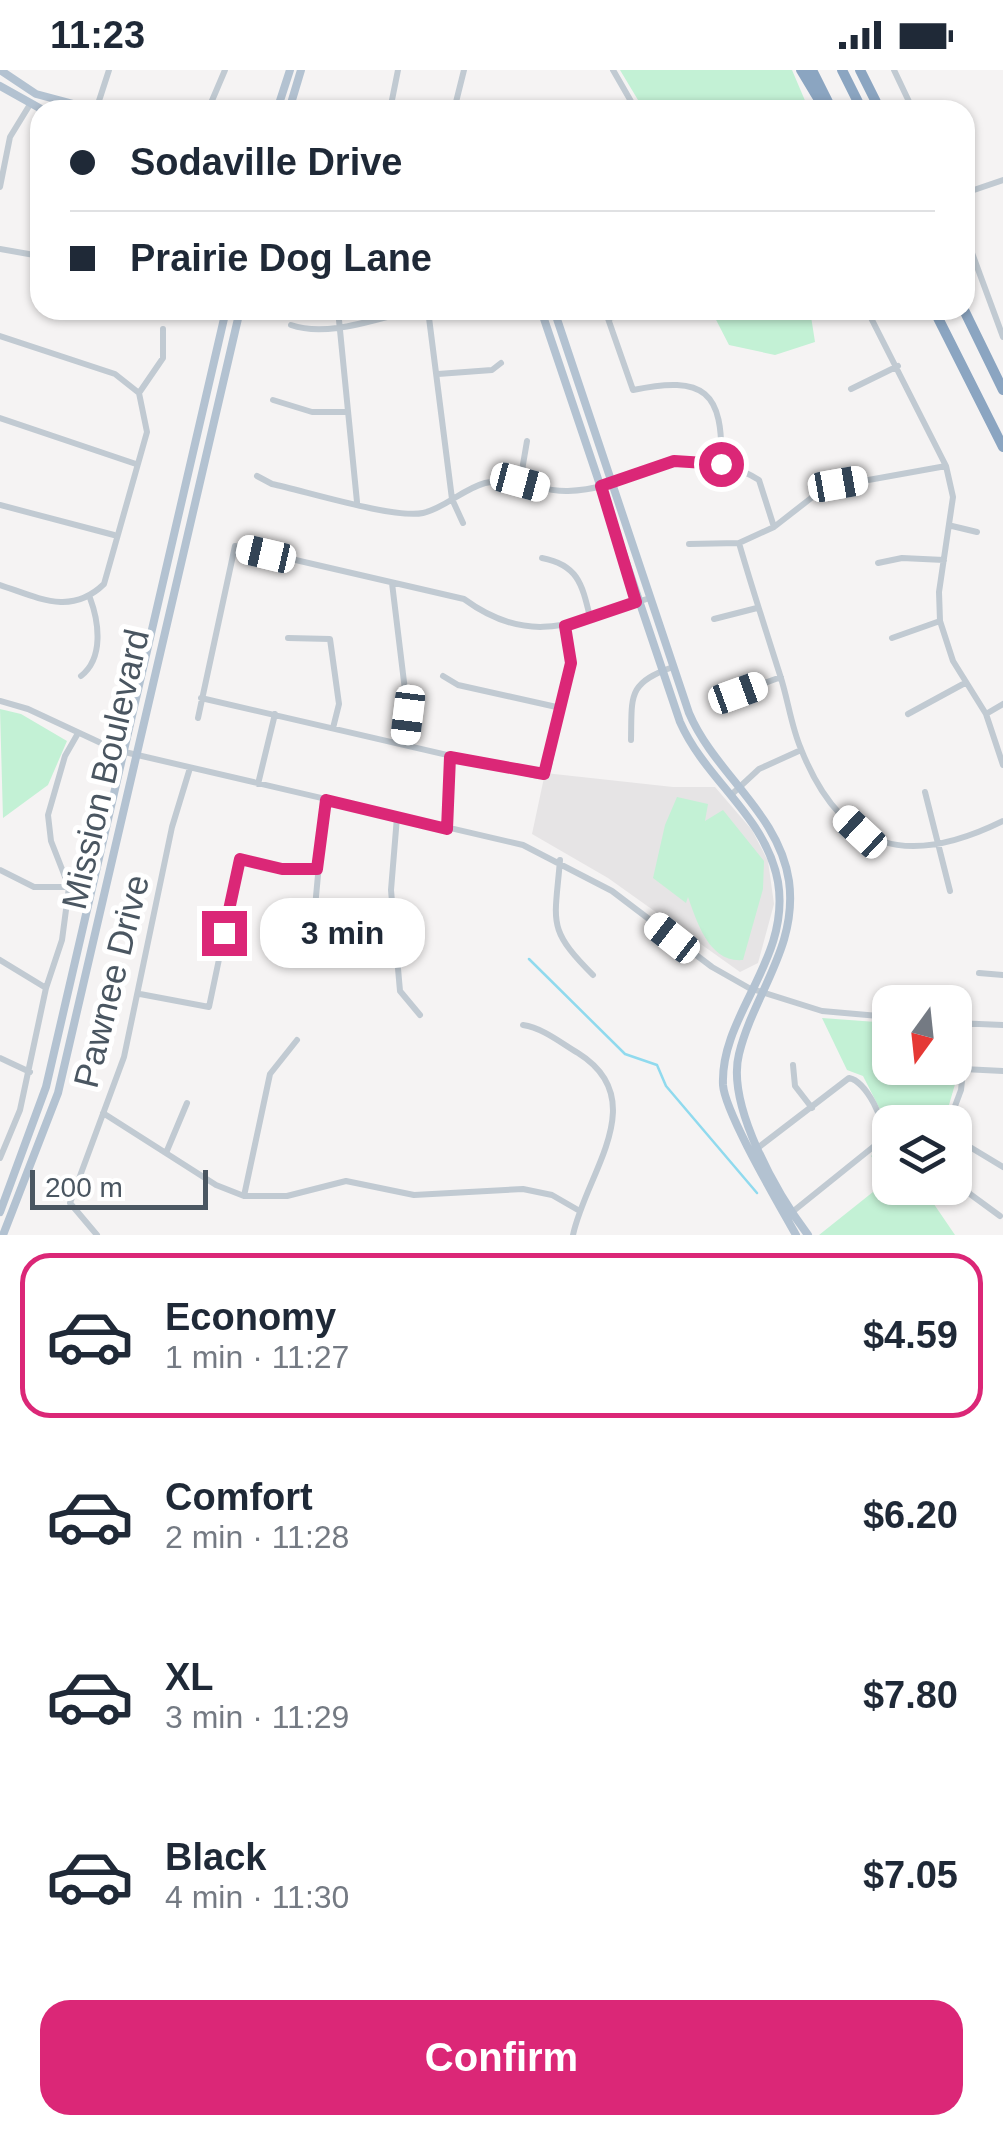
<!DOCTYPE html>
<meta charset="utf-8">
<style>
body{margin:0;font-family:Arial,sans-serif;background:#f6f6f7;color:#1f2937;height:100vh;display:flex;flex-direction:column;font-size:38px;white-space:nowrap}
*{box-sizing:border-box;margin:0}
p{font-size:32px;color:#747a83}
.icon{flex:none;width:55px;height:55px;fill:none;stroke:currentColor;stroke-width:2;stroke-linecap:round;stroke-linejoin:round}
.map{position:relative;height:1165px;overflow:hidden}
.drawer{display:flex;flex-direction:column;background:#fff;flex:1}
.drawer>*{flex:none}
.hud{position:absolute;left:30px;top:30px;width:945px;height:220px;border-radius:30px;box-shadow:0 2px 8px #0004;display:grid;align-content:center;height:220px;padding:0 40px;background:#fff}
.needle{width:65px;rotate:195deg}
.buttons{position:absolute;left:872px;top:915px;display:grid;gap:20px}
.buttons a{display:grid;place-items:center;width:100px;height:100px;border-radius:20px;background:#fff;box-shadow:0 2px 8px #0004;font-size:50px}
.scale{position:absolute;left:30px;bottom:25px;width:178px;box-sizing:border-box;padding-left:10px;border:5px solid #4a5661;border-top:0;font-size:28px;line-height:35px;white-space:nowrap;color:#4a5661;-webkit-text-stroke:8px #fff;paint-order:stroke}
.end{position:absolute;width:45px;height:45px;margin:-22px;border:12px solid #db2777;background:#fff;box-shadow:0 0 0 5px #fff}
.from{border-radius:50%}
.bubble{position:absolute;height:70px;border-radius:30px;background:#fff;box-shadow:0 2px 8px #0004;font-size:32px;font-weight:800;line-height:70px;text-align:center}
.car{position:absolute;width:30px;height:60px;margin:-30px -15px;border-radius:12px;box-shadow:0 0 8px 2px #0007;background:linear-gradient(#fff 24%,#345 0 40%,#fff 0 76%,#345 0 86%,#fff 0)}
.hud b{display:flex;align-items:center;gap:35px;height:95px;font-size:38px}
.hud b+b{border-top:2px solid #e0e1e3}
.hud i{width:25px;height:25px;background:#1f2937}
ul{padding:18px 0 0;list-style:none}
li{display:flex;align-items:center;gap:30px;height:165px;margin:0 20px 15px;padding:0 20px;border:5px solid transparent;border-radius:30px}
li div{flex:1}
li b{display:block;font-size:38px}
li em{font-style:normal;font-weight:800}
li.active{border-color:#db2777}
li>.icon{width:90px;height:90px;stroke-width:1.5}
.primary-button{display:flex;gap:20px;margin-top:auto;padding:20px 40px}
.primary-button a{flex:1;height:115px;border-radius:30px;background:#db2777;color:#fff;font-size:40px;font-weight:800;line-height:115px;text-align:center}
.status{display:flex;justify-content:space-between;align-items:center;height:70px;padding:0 50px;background:#fff;direction:ltr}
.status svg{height:28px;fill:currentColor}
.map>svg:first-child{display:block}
.education{fill:#e6e4e5}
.green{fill:#c3f1d5}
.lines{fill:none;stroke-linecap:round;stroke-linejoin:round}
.stream{stroke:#90daee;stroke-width:2.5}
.minor{stroke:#c1cad2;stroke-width:6}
.major{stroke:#b3c2d1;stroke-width:8}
.highway{stroke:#8ba5c1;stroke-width:10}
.route{stroke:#db2777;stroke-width:12}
.labels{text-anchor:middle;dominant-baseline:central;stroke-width:10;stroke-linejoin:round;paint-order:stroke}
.street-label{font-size:35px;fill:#4a5661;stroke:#fff}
</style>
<div class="status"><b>11:23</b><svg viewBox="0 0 49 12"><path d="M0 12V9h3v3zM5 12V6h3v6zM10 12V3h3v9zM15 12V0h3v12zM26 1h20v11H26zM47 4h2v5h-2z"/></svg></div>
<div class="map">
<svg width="1003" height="1165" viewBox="0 0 1003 1165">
<rect width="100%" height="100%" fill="#f5f3f3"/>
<path class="education" d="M545 703 673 717H715L752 760 768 791 774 834 758 893 740 902 608 808 532 764Z"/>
<path class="green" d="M620 0H792L809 40H644Z
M711 240H810L815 272 775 285 729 275Z
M0 639 21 644 67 671 48 715 3 748Z
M677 727 708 734 705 751 723 740 764 791 763 819 743 890C709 893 697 852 688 827L686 833 653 808 665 755Z
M822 948 890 953V998H955L957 959 958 1004 944 1052H890V1059L863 1006 847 1000Z
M890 1069V1118H923L955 1165H819L888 1110 871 1086Z"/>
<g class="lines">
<path class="stream" d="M529 889 625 984 657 995 666 1016 757 1123"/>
<path class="minor" d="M613 0 636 40
M894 0 913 40
M96 40 109 0
M208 40 225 0
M390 40 398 0
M454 40 464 0
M0 117 10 67 29 36
M965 123 1003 110
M965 164 1003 267
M0 179 40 186
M212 240 238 247
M338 240 357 432
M428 240 452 429 463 453
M605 240 633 320C704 305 724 321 721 394
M867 240 946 396 953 427 939 522 940 551 953 591 986 644 1003 695
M609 248 641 240
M291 255C328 268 377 248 415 240
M0 266 115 304 139 323 147 362 104 514C71 546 39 528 0 515
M438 304 492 300 501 293
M851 319 898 296
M139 323 163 288V259
M273 330 312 342H348
M0 348 136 394
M257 406 272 414C305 421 394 449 423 443 445 438 463 419 485 413 513 406 540 422 568 421 643 418 681 363 759 410L774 457
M520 412 527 371
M0 435 114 465
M952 456 977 462
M739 473C752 518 766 561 780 605 788 629 791 656 801 679 842 782 908 798 1003 751
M689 474 739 473 774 457 824 418 946 396
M542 488C578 495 582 514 590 547
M878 493 902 488 944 490
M392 513 408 645 404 675
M714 549 757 538
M288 568 330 569 339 634 333 658
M892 568 940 551
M81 606C104 588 99 552 90 528
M443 606 458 615 561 638
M738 623 781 607
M201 628 538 706 548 700 571 593 565 556
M0 631 28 639 116 680 523 775 612 821 712 897 749 918 822 941 890 947
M908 644 965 613
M986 644 1003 634
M198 648 235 476 464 529C532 579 578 551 650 528
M631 670C632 626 627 613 673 597
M258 714 275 644
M925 722 950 821
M731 725 759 699 801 680
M397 747 391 820 400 921 420 945
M447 759 450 687
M560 790C555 853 546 858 593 905
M0 800 34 817H69
M309 861 314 848 325 730
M0 890 46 918
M979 903 1003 905
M140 924 209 937 240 789 282 799H317
M955 953 1003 955
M523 955C543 958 561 973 578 983 653 1030 586 1103 573 1165
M0 988 30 1002
M793 995 795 1016 812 1038
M963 999 1003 1001
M103 1043 216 1115 244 1126H287L346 1111 414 1125 523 1119 552 1125 578 1140
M949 1052 961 1020 968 954
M955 1068 1003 1097
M755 1080 849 1008C866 1011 887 1053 883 1069L791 1143
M166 1083 187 1033
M0 1088 20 1040 46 918 62 870 69 817 51 771 48 745 65 686 77 665
M955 1113 1000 1146
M244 1126 270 1004 297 970
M97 1165 70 1133 124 987 172 757 190 698"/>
<path class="major" d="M0 0 36 24 96 40
M0 16 43 40
M277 40 290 0
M289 40 301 0
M541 240 680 652C706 711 766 746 778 812 791 890 720 945 723 1015 725 1043 780 1136 796 1165
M554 240 689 643C715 704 779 743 789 811 798 877 754 923 739 984 726 1035 777 1124 808 1165
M0 1142 46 1017 226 240
M3 1165 58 1023 240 240"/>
<path class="highway" d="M801 0 825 40
M812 0 832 40
M842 0 862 40
M860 0 880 40
M934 240 1003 377
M964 240 1003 320"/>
</g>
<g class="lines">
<path class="route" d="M224 863 240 789 282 799H317L326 730 447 759 450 687 544 704 571 593 565 556 636 532 601 416 674 391 721 394"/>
</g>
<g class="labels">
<g class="street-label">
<text transform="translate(105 699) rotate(-77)">Mission Boulevard</text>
<text transform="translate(111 911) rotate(-76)">Pawnee Drive</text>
</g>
</g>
</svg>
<div class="buttons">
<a><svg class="needle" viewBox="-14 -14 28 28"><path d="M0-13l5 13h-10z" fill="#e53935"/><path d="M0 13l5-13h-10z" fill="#747a83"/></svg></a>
<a><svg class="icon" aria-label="layers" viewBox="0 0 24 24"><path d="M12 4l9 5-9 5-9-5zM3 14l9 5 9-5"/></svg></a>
</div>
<div class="scale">200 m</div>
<i class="end from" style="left:721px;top:394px"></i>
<i class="end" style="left:224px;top:863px"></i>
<div class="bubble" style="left:260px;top:828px;width:165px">3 min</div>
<i class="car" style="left:520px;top:412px;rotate:105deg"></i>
<i class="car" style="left:838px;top:414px;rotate:80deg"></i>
<i class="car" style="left:266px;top:484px;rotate:283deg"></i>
<i class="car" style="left:738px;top:623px;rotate:70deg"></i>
<i class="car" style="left:408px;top:645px;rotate:187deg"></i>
<i class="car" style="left:860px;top:762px;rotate:313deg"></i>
<i class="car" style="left:672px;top:868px;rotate:308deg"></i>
<div class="hud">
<b><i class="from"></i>Sodaville Drive</b>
<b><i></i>Prairie Dog Lane</b>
</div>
</div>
<section class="drawer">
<ul>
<li class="active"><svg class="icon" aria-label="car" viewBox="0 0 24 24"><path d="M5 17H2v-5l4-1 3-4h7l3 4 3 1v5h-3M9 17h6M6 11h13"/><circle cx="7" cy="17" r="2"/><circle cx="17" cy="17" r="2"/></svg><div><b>Economy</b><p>1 min · 11:27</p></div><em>$4.59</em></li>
<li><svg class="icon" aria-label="car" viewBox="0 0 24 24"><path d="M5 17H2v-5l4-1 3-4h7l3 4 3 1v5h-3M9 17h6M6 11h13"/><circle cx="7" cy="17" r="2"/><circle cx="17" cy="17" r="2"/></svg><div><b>Comfort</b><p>2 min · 11:28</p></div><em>$6.20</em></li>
<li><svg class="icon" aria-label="car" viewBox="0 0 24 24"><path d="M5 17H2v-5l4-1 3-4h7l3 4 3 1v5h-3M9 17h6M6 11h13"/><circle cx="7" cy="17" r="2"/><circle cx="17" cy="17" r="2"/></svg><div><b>XL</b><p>3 min · 11:29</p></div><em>$7.80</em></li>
<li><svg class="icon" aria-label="car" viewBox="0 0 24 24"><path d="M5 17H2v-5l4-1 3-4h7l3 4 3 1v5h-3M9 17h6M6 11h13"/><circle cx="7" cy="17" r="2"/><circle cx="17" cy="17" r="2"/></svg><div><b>Black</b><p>4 min · 11:30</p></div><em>$7.05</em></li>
</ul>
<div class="primary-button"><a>Confirm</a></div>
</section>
